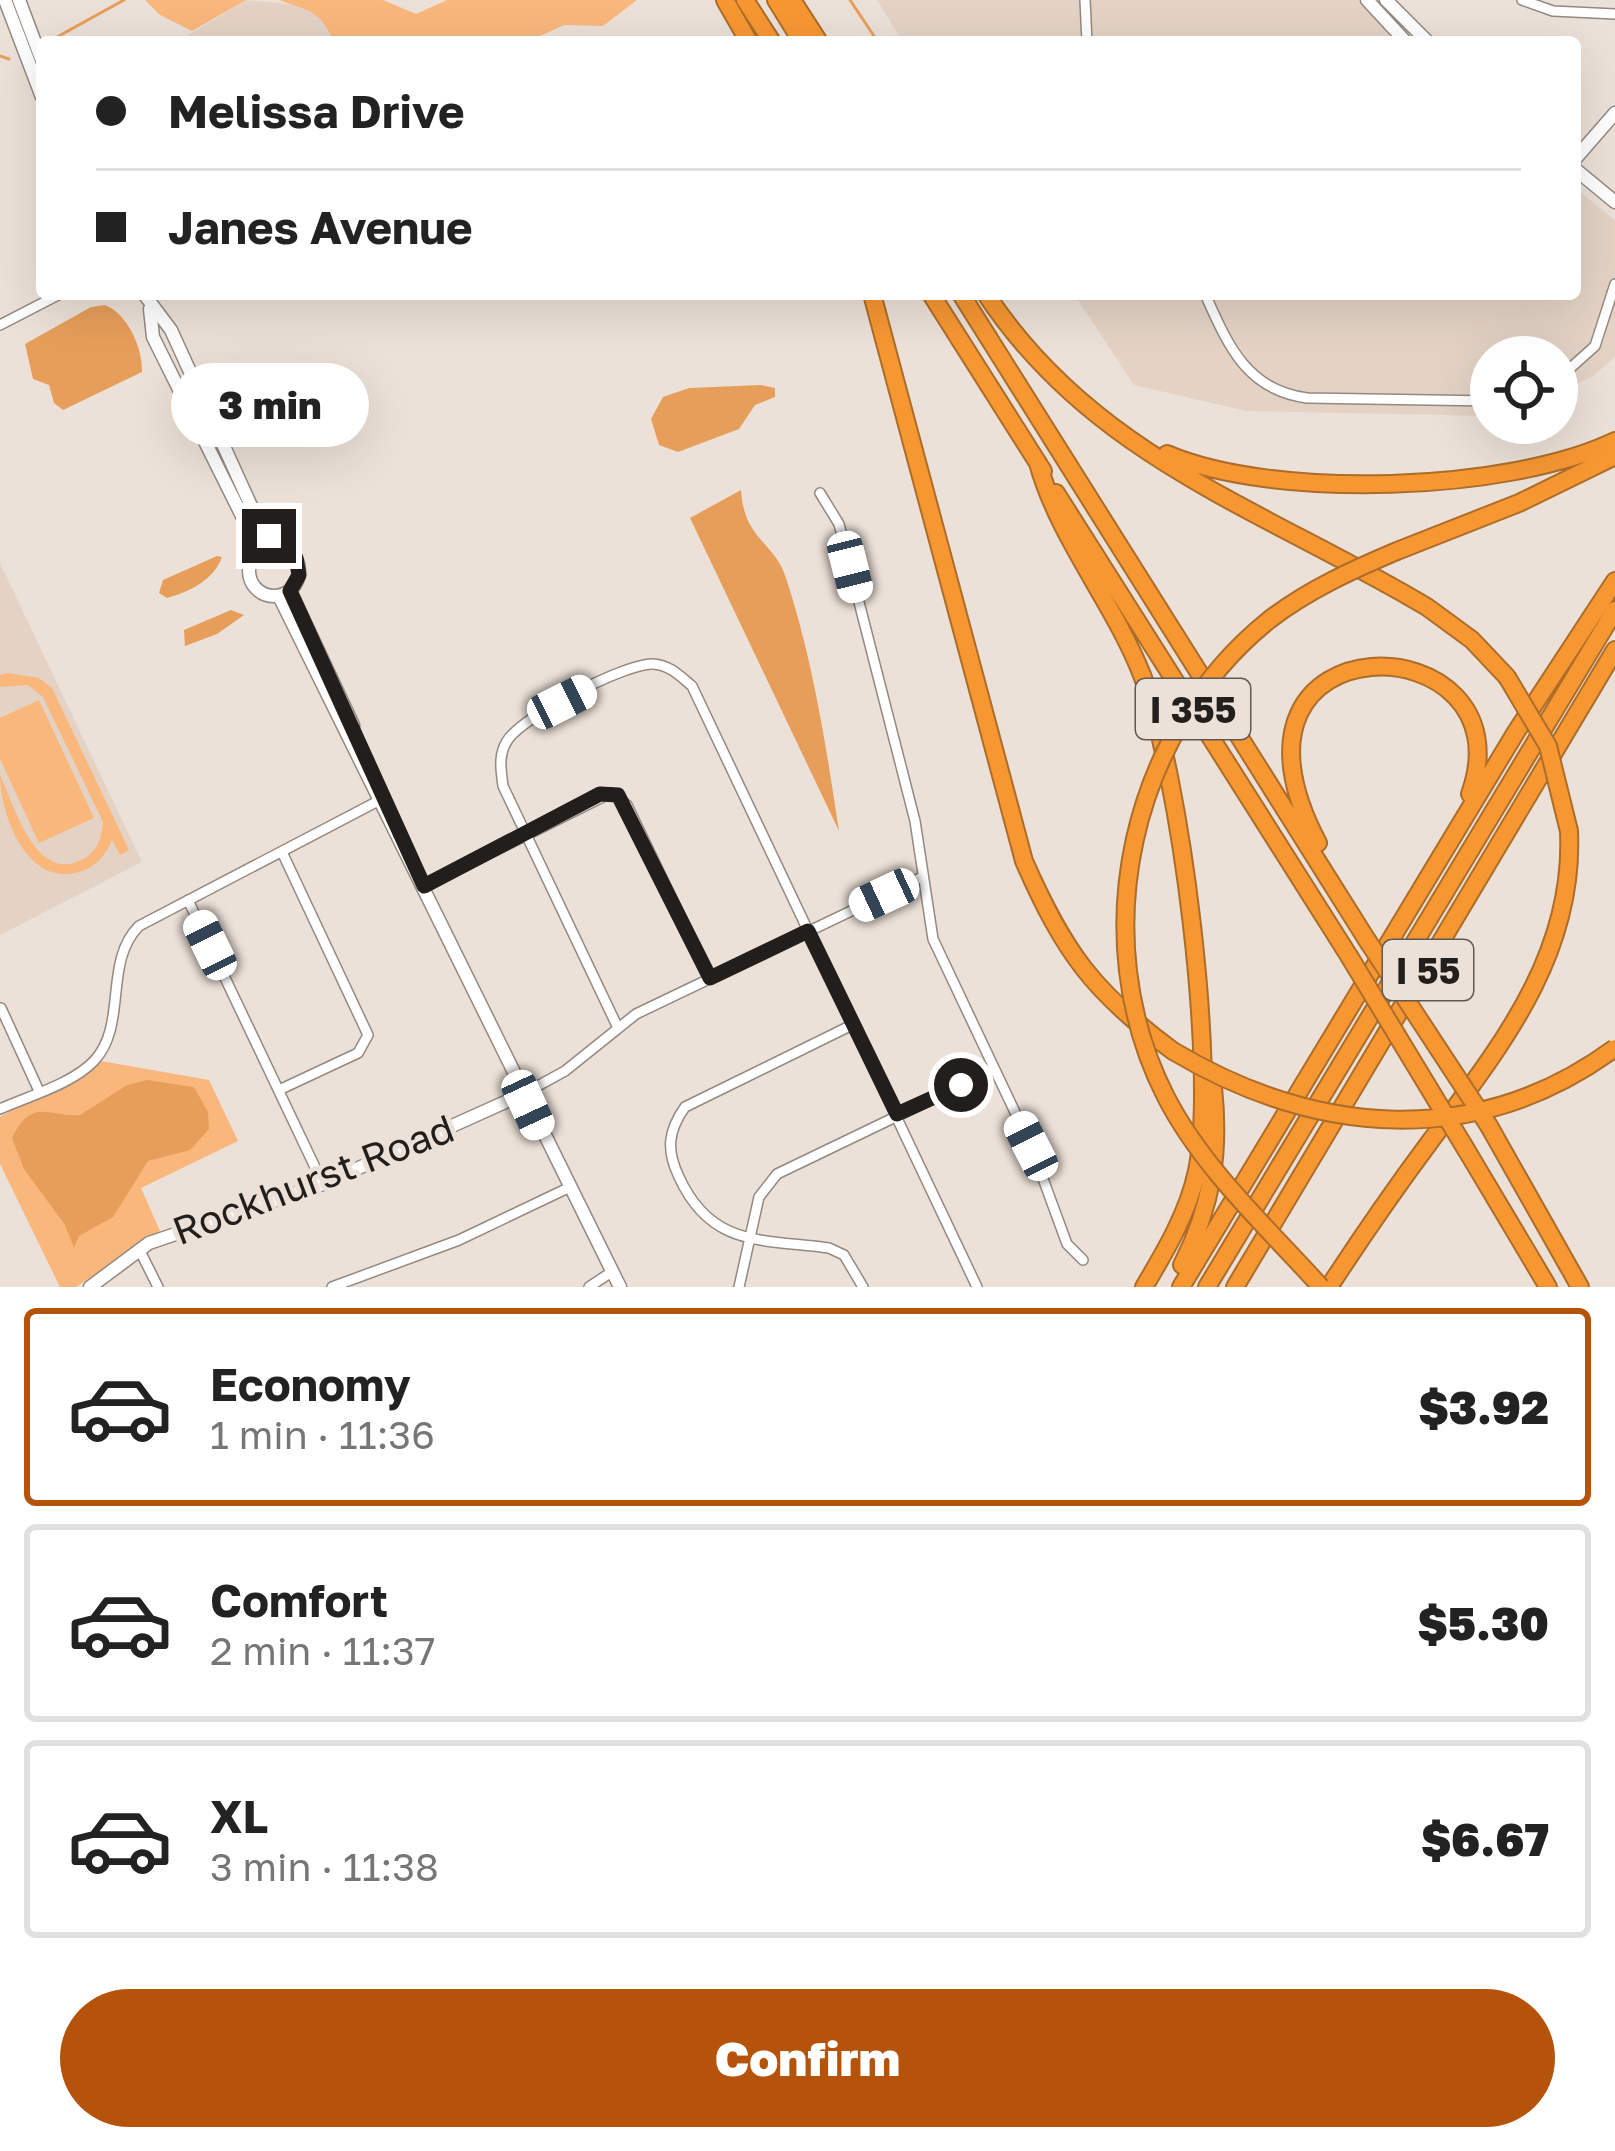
<!DOCTYPE html>
<meta charset="utf-8">
<style>
body{margin:0;font-family:"Golos Text",sans-serif;background:#f2f2f2;color:#222;height:100vh;display:flex;flex-direction:column;font-size:45px;white-space:nowrap}
*{box-sizing:border-box;margin:0}
p{font-size:39px;color:#767676}
.icon{flex:none;width:66px;height:66px;fill:none;stroke:currentColor;stroke-width:2;stroke-linecap:round;stroke-linejoin:round}
.map{position:relative;height:1287px;overflow:hidden}
.panel{display:flex;flex-direction:column;background:#fff;flex:1}
.panel>*{flex:none}
.guide{position:absolute;left:36px;top:36px;width:1545px;height:264px;border-radius:12px;box-shadow:0 12px 48px #0002;display:grid;align-content:center;height:264px;padding:0 60px;background:#fff}
.buttons{position:absolute;left:1470px;top:336px;display:grid;gap:24px}
.buttons a{display:grid;place-items:center;width:108px;height:108px;border-radius:50%;background:#fff;box-shadow:0 12px 48px #0002;font-size:60px}
.end{position:absolute;width:54px;height:54px;margin:-27px;border:15px solid #221e1b;background:#fff;box-shadow:0 0 0 6px #fff}
.from{border-radius:50%}
.bubble{position:absolute;height:84px;border-radius:42px;background:#fff;box-shadow:0 12px 48px #0002;font-size:39px;font-weight:800;line-height:84px;text-align:center}
.car{position:absolute;width:36px;height:72px;margin:-36px -18px;border-radius:15px;box-shadow:0 0 9px 3px #0007;background:linear-gradient(#fff 24%,#345 0 40%,#fff 0 76%,#345 0 86%,#fff 0)}
.guide b{display:flex;align-items:center;gap:42px;height:114px;font-size:45px}
.guide b+b{border-top:3px solid #e0e0e0}
.guide i{width:30px;height:30px;background:#222}
ul{padding:21px 0 0;list-style:none}
li{display:flex;align-items:center;gap:36px;height:198px;margin:0 24px 18px;padding:0 36px;border:6px solid #e0e0e0;border-radius:12px}
li div{flex:1}
li b{display:block;font-size:45px}
li em{font-style:normal;font-weight:800}
li.on{border-color:#b45309}
li>.icon{width:108px;height:108px;stroke-width:1.5}
.cta{display:flex;gap:24px;margin-top:auto;padding:24px 60px}
.cta a{flex:1;height:138px;border-radius:72px;background:#b45309;color:#fff;font-size:48px;font-weight:800;line-height:138px;text-align:center}
.map>svg:first-child{display:block}
.built{fill:#e4d3c5}
.green{fill:#f9b77c}
.water{fill:#e79e5a}
.lines{fill:none;stroke-linecap:round;stroke-linejoin:round}
.stream{stroke:#e79e5a;stroke-width:3}
.minor-casing{stroke:#938981;stroke-width:12}
.tertiary-casing{stroke:#938981;stroke-width:15}
.motorway-casing{stroke:#ac6d2a;stroke-width:20}
.minor{stroke:#fff;stroke-width:9}
.tertiary{stroke:#fff;stroke-width:12}
.motorway{stroke:#f79732;stroke-width:16}
.motorway-bridge-casing{stroke:#ac6d2a;stroke-width:20;stroke-linecap:butt}
.motorway-bridge{stroke:#f79732;stroke-width:16}
.route{stroke:#221e1b;stroke-width:15}
.labels{text-anchor:middle;dominant-baseline:central;stroke-width:10;stroke-linejoin:round;paint-order:stroke}
.shield{fill:#ece1d8;stroke:#5f5854;stroke-width:3}
.shield-label{font-size:36px;font-weight:bold;fill:#221e1b}
.street-label{font-size:39px;fill:#221e1b;stroke:#ece1d8}
</style>
<div class="map">
<svg width="1615" height="1287" viewBox="0 0 1615 1287">
<rect width="100%" height="100%" fill="#ece1d8"/>
<path class="built" d="M246 0 309 6 323 16 334 42H177Z
M877 0H1360L1398 42H903Z
M1575 188 1615 220V357L1593 376 1557 394V357H1491V416L1246 411 1134 385 1074 294H1575Z
M0 563 142 862 0 935Z"/>
<path class="green" d="M145 0H246L192 31 160 15Z
M279 0H383L416 14 447 0H637L603 26 564 25 527 42H334C320 10 310 11 279 0Z
M8 673 39 678 52 688 129 850 120 855 112 840C106 855 95 868 79 872 27 888 0 814 0 775 14 804 35 883 81 860 98 852 101 839 103 822L43 697 28 685 0 687V675Z
M39 700 94 818 39 843 0 759V718Z
M101 1061 209 1080 238 1141 141 1188 160 1231 76 1287H60L0 1164V1117Z"/>
<path class="water" d="M105 305C128 314 143 349 142 372L63 410 54 403 49 385 33 379 25 344 91 307Z
M761 385 775 388V397L755 405 739 429 678 452 659 445 651 419 663 397 689 388Z
M741 490C744 540 774 541 786 578 813 660 826 746 839 831L690 518Z
M217 556 222 557C214 580 189 592 167 598L159 593 163 580Z
M231 610 244 615 217 634 185 646 184 630Z
M147 1080 194 1087 208 1112 209 1129 190 1150 148 1161 113 1217 79 1236 74 1248 65 1225 24 1169 12 1138C33 1096 49 1118 80 1115L127 1085Z"/>
<g class="lines">
<path class="stream" d="M850 0 878 42
M48 42 124 0
M0 56 9 59"/>
<g class="minor-casing">
<path id="minor" d="M1085 0 1087 42
M1522 0 1553 11 1615 14
M1205 294C1228 345 1246 390 1307 398L1491 401
M0 325 60 294
M1557 380 1595 346 1615 284
M820 493 839 524 915 821 933 939 1031 1146 1067 1244 1083 1260
M424 886 611 793 627 805 710 978
M188 900 323 1184
M1 1008 39 1091
M852 1025 685 1107C668 1131 666 1150 679 1177 711 1247 761 1239 829 1248L844 1255 863 1287
M618 1028 503 786C501 770 498 755 507 741 521 717 625 663 653 664 670 665 680 676 692 686L977 1287
M279 1090 358 1053 368 1035 282 852
M523 1094 565 1071 636 1014 922 877
M0 1109C29 1096 72 1084 94 1061 128 1025 103 962 139 926L382 799
M139 1249 158 1287
M332 1287 459 1240 568 1188
M589 1287 610 1273
M739 1287 759 1197 777 1174 993 1070"/>
</g>
<g class="tertiary-casing">
<path id="tertiary" d="M5 0 42 97
M19 0 42 61
M1367 0 1406 42
M1386 0 1428 42
M1575 159 1615 113
M1575 169 1615 202
M144 294 171 330 257 519 282 546
M150 309 153 337 248 528 253 557
M249 571a25 25 0 1 1 50 0a25 25 0 1 1-50 0Z
M290 591 353 725 354 740
M279 596 620 1287
M90 1287 149 1243 323 1184 523 1094"/>
</g>
<g class="motorway-casing">
<path id="motorway" d="M725 0 749 42
M745 0 772 42
M776 0 802 42
M792 0 819 42
M872 294 1024 861C1064 952 1093 992 1173 1051
M931 294 1043 471
M961 294 1367 940
M986 294C1094 458 1265 510 1427 607L1472 640 1507 677
M1167 454C1275 500 1509 492 1615 441
M1038 463C1059 539 1113 601 1142 675 1180 772 1218 1071 1197 1171 1188 1213 1166 1250 1144 1287
M1056 493 1349 956
M1397 551 1519 503 1615 456
M1318 843C1196 612 1532 621 1470 794
M1489 1126 1580 1287
M1467 1151 1548 1287
M1182 1265C1212 1206 1220 1153 1213 1087
M1181 1287 1516 732 1615 581
M1207 1287 1615 610
M1235 1287 1615 650
M1329 1287C1361 1238 1394 1190 1429 1143 1499 1048 1575 956 1569 831"/>
</g>
<use href="#minor" class="minor"/>
<use href="#tertiary" class="tertiary"/>
<use href="#motorway" class="motorway"/>
<g class="motorway-bridge-casing">
<path id="motorway-bridge" d="M1507 677 1548 746 1569 831
M1367 940 1489 1126
M1349 956 1467 1151
M1173 1051C1316 1136 1476 1150 1615 1048
M1321 1287C1267 1227 1203 1169 1166 1097 1084 937 1130 732 1269 620 1308 590 1352 570 1397 551"/>
</g>
<use href="#motorway-bridge" class="motorway-bridge"/>
</g>
<g class="lines">
<path class="route" d="M269 536 296 558 299 575 290 591 424 886 600 794 618 795 710 978 808 931 897 1114 961 1085"/>
</g>
<g class="labels">
<g class="shield">
<rect x="1136" y="679" width="114" height="60" rx="9"/>
<rect x="1383" y="940" width="90" height="60" rx="9"/>
</g>
<g class="shield-label">
<text x="1193" y="709">I 355</text>
<text x="1428" y="970">I 55</text>
</g>
<g class="street-label">
<text transform="translate(313 1179) rotate(-21)">Rockhurst Road</text>
</g>
</g>
</svg>
<div class="buttons">
<a><svg class="icon" aria-label="locate" viewBox="0 0 24 24"><circle cx="12" cy="12" r="6"/><path d="M12 2v4M12 18v4M2 12h4M18 12h4"/></svg></a>
</div>
<i class="end from" style="left:961px;top:1085px"></i>
<i class="end" style="left:269px;top:536px"></i>
<div class="bubble" style="left:171px;top:363px;width:198px">3 min</div>
<i class="car" style="left:850px;top:567px;rotate:166deg"></i>
<i class="car" style="left:562px;top:702px;rotate:63deg"></i>
<i class="car" style="left:884px;top:895px;rotate:245deg"></i>
<i class="car" style="left:210px;top:945px;rotate:334deg"></i>
<i class="car" style="left:528px;top:1105px;rotate:155deg"></i>
<i class="car" style="left:1031px;top:1146px;rotate:333deg"></i>
<div class="guide">
<b><i class="from"></i>Melissa Drive</b>
<b><i></i>Janes Avenue</b>
</div>
</div>
<section class="panel">
<ul>
<li class="on"><svg class="icon" aria-label="car" viewBox="0 0 24 24"><path d="M5 17H2v-5l4-1 3-4h7l3 4 3 1v5h-3M9 17h6M6 11h13"/><circle cx="7" cy="17" r="2"/><circle cx="17" cy="17" r="2"/></svg><div><b>Economy</b><p>1 min · 11:36</p></div><em>$3.92</em></li>
<li><svg class="icon" aria-label="car" viewBox="0 0 24 24"><path d="M5 17H2v-5l4-1 3-4h7l3 4 3 1v5h-3M9 17h6M6 11h13"/><circle cx="7" cy="17" r="2"/><circle cx="17" cy="17" r="2"/></svg><div><b>Comfort</b><p>2 min · 11:37</p></div><em>$5.30</em></li>
<li><svg class="icon" aria-label="car" viewBox="0 0 24 24"><path d="M5 17H2v-5l4-1 3-4h7l3 4 3 1v5h-3M9 17h6M6 11h13"/><circle cx="7" cy="17" r="2"/><circle cx="17" cy="17" r="2"/></svg><div><b>XL</b><p>3 min · 11:38</p></div><em>$6.67</em></li>
</ul>
<div class="cta"><a>Confirm</a></div>
</section>
